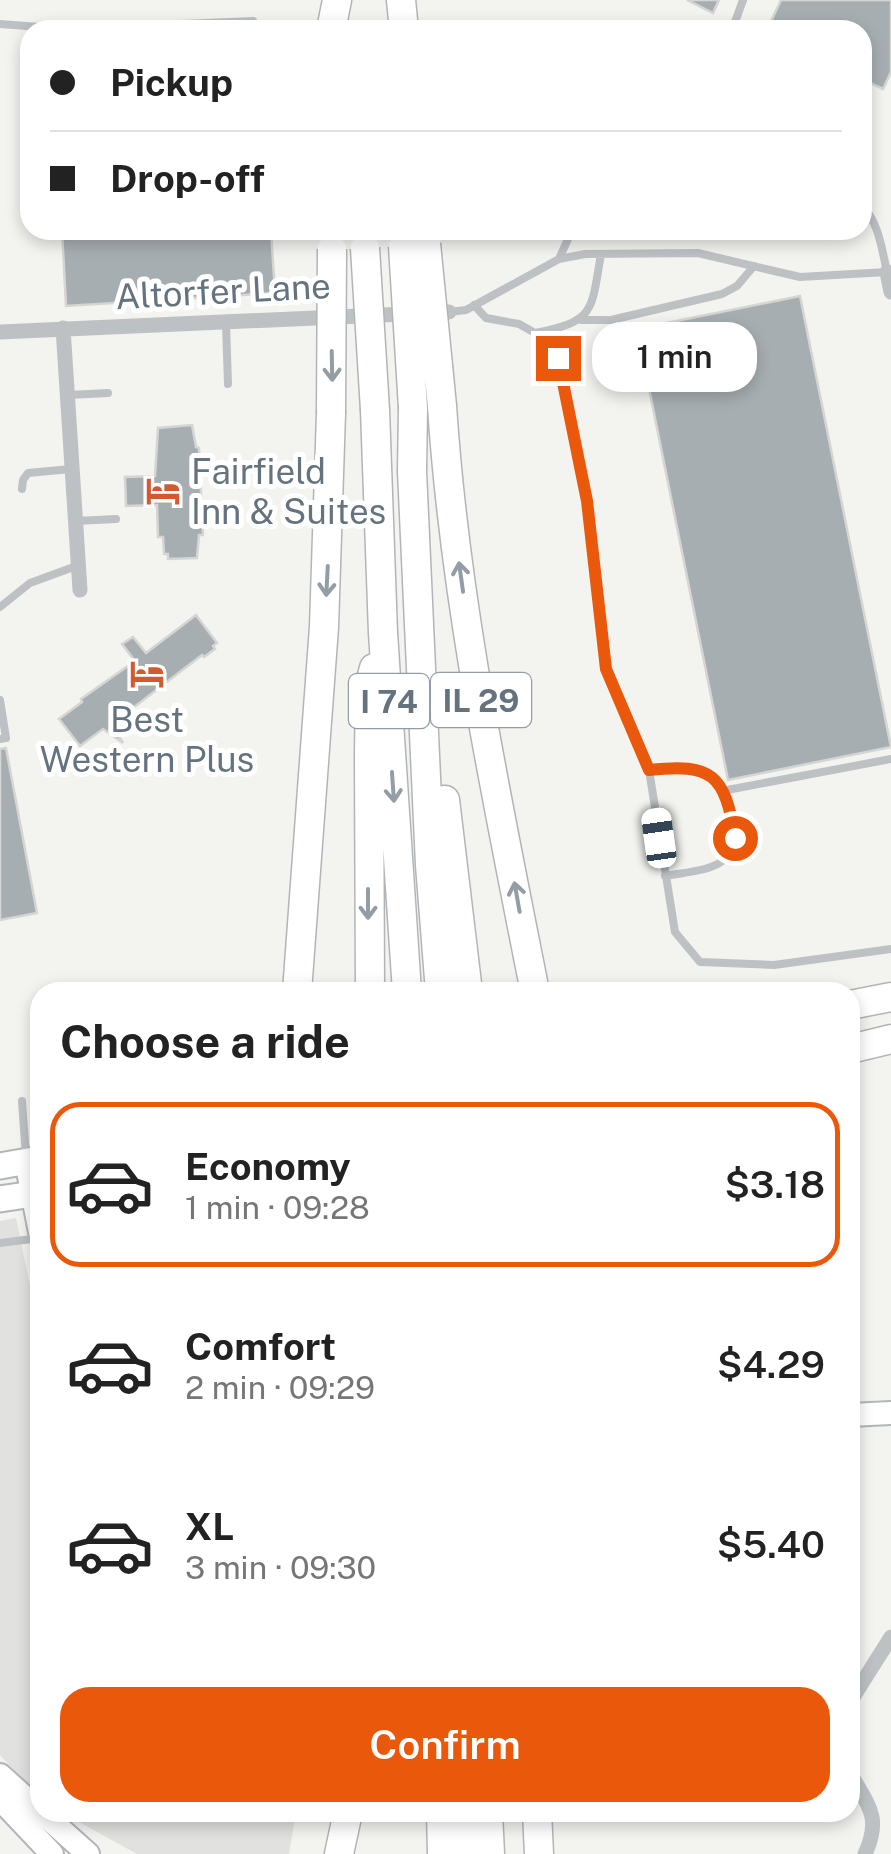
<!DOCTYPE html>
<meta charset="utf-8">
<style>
body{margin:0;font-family:"Public Sans",sans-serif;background:#f6f6f6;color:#222;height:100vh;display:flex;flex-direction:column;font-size:38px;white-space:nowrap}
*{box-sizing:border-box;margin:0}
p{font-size:32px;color:#767676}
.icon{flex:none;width:55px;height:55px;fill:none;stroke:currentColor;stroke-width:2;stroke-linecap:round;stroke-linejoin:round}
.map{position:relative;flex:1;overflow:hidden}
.sheet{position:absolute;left:30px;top:982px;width:830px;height:840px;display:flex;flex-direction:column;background:#fff;border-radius:30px;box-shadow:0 5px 15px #0003}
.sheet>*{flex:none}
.hud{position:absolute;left:20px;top:20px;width:852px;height:220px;border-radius:30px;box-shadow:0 5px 15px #0003;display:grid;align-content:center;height:220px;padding:0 30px;background:#fff}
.end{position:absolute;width:45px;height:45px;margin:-22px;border:12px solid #ea580c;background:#fff;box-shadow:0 0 0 5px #fff}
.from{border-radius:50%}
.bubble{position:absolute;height:70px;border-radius:30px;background:#fff;box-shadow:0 5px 15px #0003;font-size:32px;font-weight:600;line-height:70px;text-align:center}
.car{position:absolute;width:30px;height:60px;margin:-30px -15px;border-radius:12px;box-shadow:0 0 8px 2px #0007;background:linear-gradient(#fff 24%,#345 0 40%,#fff 0 76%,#345 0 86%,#fff 0)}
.hud b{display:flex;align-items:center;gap:35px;height:95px;font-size:38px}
.hud b+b{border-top:2px solid #e0e0e0}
.hud i{width:25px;height:25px;background:#222}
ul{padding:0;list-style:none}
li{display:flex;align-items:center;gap:30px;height:165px;margin:0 20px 15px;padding:0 10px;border:5px solid transparent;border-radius:30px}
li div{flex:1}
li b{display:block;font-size:38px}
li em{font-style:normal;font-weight:600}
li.current{border-color:#ea580c}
li>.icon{width:90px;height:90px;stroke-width:1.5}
h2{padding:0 30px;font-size:45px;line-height:120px}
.cta{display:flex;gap:20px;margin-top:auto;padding:20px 30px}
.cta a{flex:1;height:115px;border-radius:30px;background:#ea580c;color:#fff;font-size:40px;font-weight:600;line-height:115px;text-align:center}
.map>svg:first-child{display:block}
.built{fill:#e1e2e0}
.building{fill:#a7aeb2;stroke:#d5d5d3;stroke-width:2.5}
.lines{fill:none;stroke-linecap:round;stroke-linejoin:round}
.secondary-casing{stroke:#b2b6ba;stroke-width:26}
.primary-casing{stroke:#b3b6b9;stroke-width:29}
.highway-casing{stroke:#b2b5b8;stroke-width:31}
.lane{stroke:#bdc1c4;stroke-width:8}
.street{stroke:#bdc1c4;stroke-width:15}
.secondary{stroke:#fff;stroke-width:22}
.primary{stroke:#fff;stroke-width:25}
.highway{stroke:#fff;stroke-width:28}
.highway-bridge-casing{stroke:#b2b5b8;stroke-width:31;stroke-linecap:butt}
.highway-bridge{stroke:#fff;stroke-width:28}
.oneway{stroke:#939da5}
.route{stroke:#ea580c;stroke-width:12}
.labels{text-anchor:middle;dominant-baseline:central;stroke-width:10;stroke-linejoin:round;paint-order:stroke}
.shield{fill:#fff;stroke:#939da5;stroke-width:2.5}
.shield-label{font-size:32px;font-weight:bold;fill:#65737e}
.street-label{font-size:35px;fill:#65737e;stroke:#fff}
.poi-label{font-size:35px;fill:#65737e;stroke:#fff;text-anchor:start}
</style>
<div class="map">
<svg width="891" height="1854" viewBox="0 0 891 1854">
<rect width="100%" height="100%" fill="#f3f3f0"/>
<path class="built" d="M16 1218 40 1334V1799L0 1755V1221Z
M63 1813 296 1812V1813L289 1854H137Z"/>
<path class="building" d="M687 0H719L713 13Z
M781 0H891V72L883 89 862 79V30H767Z
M62 230H271L275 293 66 306Z
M800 296 891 747 728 780 637 329Z
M192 425 196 447 199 448 203 535H199L197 558 168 559V554H164L163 537H158L157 505 126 506 125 477 155 476 158 428Z
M196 615 217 643 213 646 215 649 204 657 202 655 112 724 123 743 103 729 80 746 59 719 82 702 81 699 135 661 122 644 133 637 146 653Z
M6 748 37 913 0 920V749Z"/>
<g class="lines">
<g class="secondary-casing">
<path id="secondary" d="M26 1161 40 1232
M850 1415 891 1413
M0 1775 88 1854
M0 1799 52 1854"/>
</g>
<g class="primary-casing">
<path id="primary" d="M0 1166 40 1159
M0 1199 40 1193"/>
</g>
<g class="highway-casing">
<path id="highway" d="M401 0 404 30
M331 30 337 0
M442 406C455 603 497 799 535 992
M413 408 412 471 430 865 440 992
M375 410 383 633 407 992
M445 800 468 992
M297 992 324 627 331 413
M370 992 369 757 370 683 374 668
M850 1005 891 997
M850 1049 891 1039
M441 1812 442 1854
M461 1812 462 1854
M488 1812 490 1854
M537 1812 539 1854
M339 1854 348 1812"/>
</g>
<path class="lane" d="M0 24 66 29 253 21
M732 30 743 0
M559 259 572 230
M474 305 486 318 519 324 535 333 558 358 587 501 605 669 649 770 675 932 700 962 774 965 891 949
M449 312 466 310 559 259 585 254 698 253 800 277 887 272C882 250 879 223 862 205
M581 320H611L722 294 737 286 754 266
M226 324 228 384
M535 333C596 321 591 311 601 254
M69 395 108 393
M22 489 23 480 28 473 71 469
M76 521 116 519
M0 607 30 583 79 565
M0 700 6 738 0 739
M649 770C667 768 686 763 703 772 728 784 748 837 725 859 710 872 684 872 665 876
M722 791 891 759
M22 1101 26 1157
M0 1243 40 1238"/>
<path class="street" d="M887 272 891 292
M63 328 80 590
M0 332 449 312
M850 1702 891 1637
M850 1773C868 1805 882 1817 865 1854"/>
<use href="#secondary" class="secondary"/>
<use href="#primary" class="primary"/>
<use href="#highway" class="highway"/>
<g class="highway-bridge-casing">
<path id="highway-bridge" d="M426 244 442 406
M403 246 413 408
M365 248 375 410
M331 413 332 249"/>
</g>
<use href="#highway-bridge" class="highway-bridge"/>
</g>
<defs><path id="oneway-shaft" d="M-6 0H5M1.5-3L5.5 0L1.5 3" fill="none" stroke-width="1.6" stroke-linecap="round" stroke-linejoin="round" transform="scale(2.5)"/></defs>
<g class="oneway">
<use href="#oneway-shaft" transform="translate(332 366) rotate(89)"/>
<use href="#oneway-shaft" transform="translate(461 577) rotate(-98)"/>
<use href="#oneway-shaft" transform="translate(327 581) rotate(93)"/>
<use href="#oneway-shaft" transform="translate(393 787) rotate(86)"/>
<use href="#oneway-shaft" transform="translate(517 897) rotate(-100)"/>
<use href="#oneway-shaft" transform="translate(368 904) rotate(90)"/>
</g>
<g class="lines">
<path class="route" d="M558 358 587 501 606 669 649 770C712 763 725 774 735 838"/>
</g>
<defs>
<g id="hotel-bare" transform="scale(2.7)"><path d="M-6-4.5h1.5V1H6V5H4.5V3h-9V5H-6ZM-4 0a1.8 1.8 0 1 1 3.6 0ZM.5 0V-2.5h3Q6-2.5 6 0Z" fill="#d45830" stroke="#fff" stroke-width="2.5" paint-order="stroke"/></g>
</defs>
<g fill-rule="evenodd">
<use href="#hotel-bare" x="163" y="491"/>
<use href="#hotel-bare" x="147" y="674"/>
</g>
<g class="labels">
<g class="shield">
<rect x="431" y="673" width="100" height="54" rx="8"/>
<rect x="349" y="674" width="80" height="54" rx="8"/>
</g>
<g class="shield-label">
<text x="481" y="700">IL 29</text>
<text x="389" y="701">I 74</text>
</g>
<g class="street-label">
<text transform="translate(223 291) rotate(-3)">Altorfer Lane</text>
</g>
<g class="poi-label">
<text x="191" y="471">Fairfield<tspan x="191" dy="40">Inn &amp; Suites</tspan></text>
<text x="147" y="719" text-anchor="middle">Best<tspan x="147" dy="40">Western Plus</tspan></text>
</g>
</g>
</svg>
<i class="end from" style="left:735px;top:838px"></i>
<i class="end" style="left:558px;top:358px"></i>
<div class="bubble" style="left:592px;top:322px;width:165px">1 min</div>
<i class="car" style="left:659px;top:838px;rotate:352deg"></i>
<div class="hud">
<b><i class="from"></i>Pickup</b>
<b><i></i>Drop-off</b>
</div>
<section class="sheet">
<h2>Choose a ride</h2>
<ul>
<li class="current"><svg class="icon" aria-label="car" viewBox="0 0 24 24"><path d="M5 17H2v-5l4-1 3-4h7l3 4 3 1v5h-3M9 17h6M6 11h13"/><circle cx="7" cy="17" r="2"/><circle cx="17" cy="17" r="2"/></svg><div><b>Economy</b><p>1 min · 09:28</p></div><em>$3.18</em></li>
<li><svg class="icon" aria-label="car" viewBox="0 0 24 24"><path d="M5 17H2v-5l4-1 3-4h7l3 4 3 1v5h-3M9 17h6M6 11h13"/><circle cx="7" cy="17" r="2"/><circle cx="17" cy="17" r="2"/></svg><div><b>Comfort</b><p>2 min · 09:29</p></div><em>$4.29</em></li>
<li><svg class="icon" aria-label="car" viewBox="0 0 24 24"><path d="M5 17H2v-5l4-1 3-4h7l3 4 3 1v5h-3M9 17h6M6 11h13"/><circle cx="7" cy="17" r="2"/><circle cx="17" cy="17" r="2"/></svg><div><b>XL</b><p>3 min · 09:30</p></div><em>$5.40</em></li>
</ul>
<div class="cta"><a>Confirm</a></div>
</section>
</div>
